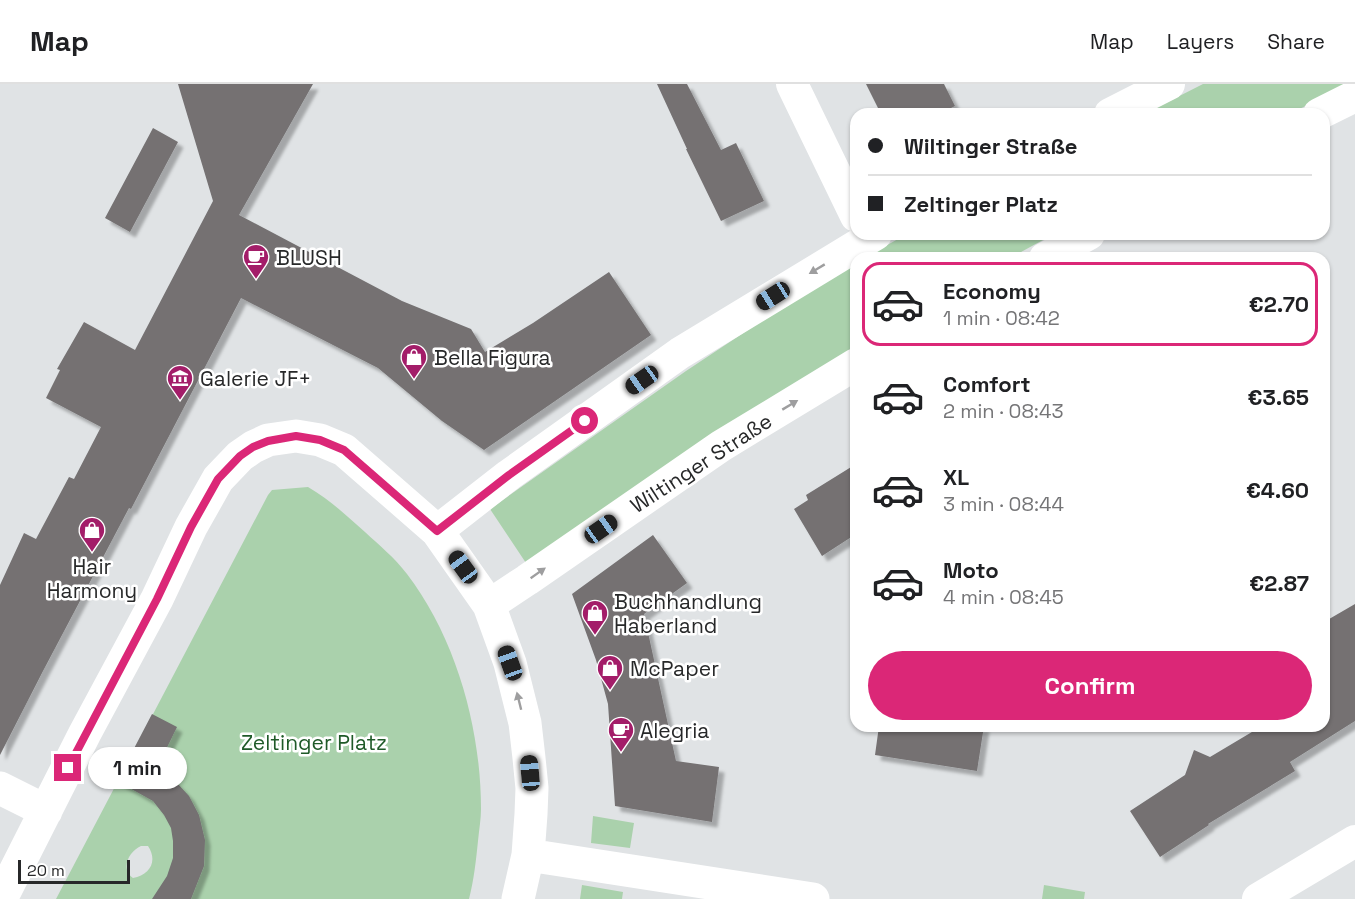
<!DOCTYPE html>
<meta charset="utf-8">
<style>
body{margin:0;font-family:"Space Grotesk",sans-serif;background:#f6f6f6;color:#202124;height:100vh;display:flex;flex-direction:column;font-size:22px;white-space:nowrap}
*{box-sizing:border-box;margin:0}
p{font-size:20px;color:#757577}
.icon{flex:none;width:33px;height:33px;fill:none;stroke:currentColor;stroke-width:2;stroke-linecap:round;stroke-linejoin:round}
.map{position:relative;flex:1;overflow:hidden}
.side{position:absolute;left:850px;top:168px;width:480px;height:480px;display:flex;flex-direction:column;background:#fff;border-radius:18px;box-shadow:0 2px 4px #0004}
.side>*{flex:none}
.top-card{position:absolute;left:850px;top:24px;width:480px;height:132px;border-radius:18px;box-shadow:0 2px 4px #0004;display:grid;align-content:center;height:132px;padding:0 18px;background:#fff}
.scale{position:absolute;left:18px;bottom:15px;width:112px;box-sizing:border-box;padding-left:6px;border:3px solid #272829;border-top:0;font-size:16px;line-height:21px;white-space:nowrap;color:#272829;-webkit-text-stroke:4px #fff;paint-order:stroke}
.end{position:absolute;width:27px;height:27px;margin:-14px;border:8px solid #db2777;background:#fff;box-shadow:0 0 0 3px #fff}
.from{border-radius:50%}
.bubble{position:absolute;height:42px;border-radius:21px;background:#fff;box-shadow:0 2px 4px #0004;font-size:20px;font-weight:800;line-height:42px;text-align:center}
.car{position:absolute;width:18px;height:36px;margin:-18px -9px;border-radius:8px;box-shadow:0 0 4px 2px #0007;background:linear-gradient(#222 24%,#8ab4d8 0 40%,#222 0 76%,#8ab4d8 0 86%,#222 0)}
.top-card b{display:flex;align-items:center;gap:21px;height:57px;font-size:22px}
.top-card b+b{border-top:2px solid #e0e0e0}
.top-card i{width:15px;height:15px;background:#202124}
ul{padding:10px 0 0;list-style:none}
li{display:flex;align-items:center;gap:18px;height:84px;margin:0 12px 9px;padding:0 6px;border:3px solid transparent;border-radius:18px}
li div{flex:1}
li b{display:block;font-size:22px}
li em{font-style:normal;font-weight:800}
li.on{border-color:#db2777}
li>.icon{width:54px;height:54px;stroke-width:1.5}
.action{display:flex;gap:12px;margin-top:auto;padding:12px 18px}
.action a{flex:1;height:69px;border-radius:36px;background:#db2777;color:#fff;font-size:24px;font-weight:800;line-height:69px;text-align:center}
header{display:flex;align-items:center;gap:36px;box-sizing:border-box;height:84px;padding:0 30px;background:#fff;border-bottom:2px solid #e0e0e0}
header strong{font-size:28px}
nav{display:flex;gap:33px;margin-inline-start:auto;font-size:21px}
.map>svg:first-child{display:block}
.green{fill:#aad1ac;fill-rule:evenodd}
.building{fill:#747172;filter:url(#shadow)}
.lines{fill:none;stroke-linecap:round;stroke-linejoin:round}
.minor{stroke:#fff;stroke-width:32}
.tertiary{stroke:#fff;stroke-width:33}
.oneway{fill:#9e9e9f}
.route{stroke:#db2777;stroke-width:8}
.labels{text-anchor:middle;dominant-baseline:central;stroke-width:5;stroke-linejoin:round;paint-order:stroke}
.poi-label{font-size:21px;fill:#272829;stroke:#fff;text-anchor:start}
.street-label{font-size:21px;fill:#272829;stroke:#fff}
.park-label{font-size:21px;fill:#1f5a28;stroke:#fff}
</style>
<header>
<strong>Map</strong>
<nav><a>Map</a><a>Layers</a><a>Share</a></nav>
</header>
<div class="map">
<svg width="1355" height="815" viewBox="0 0 1355 815">
<defs>
<filter id="shadow"><feDropShadow dx="5.5" dy="5.5" stdDeviation="1.5" flood-color="#0004"/></filter>
</defs>
<rect width="100%" height="100%" fill="#e0e3e5"/>
<path class="green" d="M1203 0H1351L1289 30H1144Z
M907 150H1054L1010 174H864Z
M856 179V264L720 346 526 479 490 425 686 287 784 222Z
M308 403C329 415 347 432 365 448 379 461 395 474 407 490 456 554 481 644 481 725 481 735 479 746 478 757 476 776 474 796 469 815H56L268 411 272 406ZM141 762H148C158 777 150 791 133 794 120 785 129 767 141 762Z
M593 732 634 739 630 764 591 759Z
M582 801 623 808 622 815H580Z
M1044 801 1085 808 1084 815H1042Z"/>
<path class="building" d="M178 0H313L239 131 402 217 471 245 485 268 533 239 609 188 651 251 484 366 442 337 378 284 241 214 131 425 129 424 43 587 0 671V501L24 449 36 455 69 393 74 395 101 343 46 314 60 286 57 285 84 238 135 266 213 117Z
M657 0H687L721 66 736 59 764 117 721 137 686 65H687Z
M866 0H944L955 22 939 30H881Z
M153 44 178 58 130 148 105 134Z
M856 380V450L822 472 794 425 808 416 806 411Z
M653 451 687 499 644 530 676 677 719 683 712 738 615 722 608 620 596 576 572 510Z
M1355 520V637L1290 678 1295 687 1208 740 1209 741 1160 773 1130 727 1185 691 1194 666 1210 673 1262 642H1324V538Z
M152 630 177 643 157 684 177 699 189 712 199 731 205 756 204 782 191 815H152L167 792 173 774V757L171 744 164 731 153 717 117 697Z
M879 642H984L977 687 875 671Z"/>
<g class="lines">
<path class="minor" d="M792 0 856 132
M1110 30 1169 0
M1319 30 1355 12
M1045 174 1089 150
M437 447 509 391 680 269 876 150
M489 521 527 496 721 362 856 280
M1258 815 1355 757"/>
<path class="tertiary" d="M0 704 46 727
M528 771 813 815
M1 815 85 649 157 515 191 443 218 395 240 372 253 363 268 356 296 352 320 356 344 366 437 447 489 521 510 579 525 639 529 674 532 704 531 730 528 771 518 815"/>
</g>
<defs><path id="oneway-solid" d="M-6-.8H1V-3.2L6.5 0L1 3.2V.8H-6Z" transform="scale(1.5)"/></defs>
<g class="oneway">
<use href="#oneway-solid" transform="translate(817 185) rotate(149)"/>
<use href="#oneway-solid" transform="translate(790 321) rotate(-31)"/>
<use href="#oneway-solid" transform="translate(538 489) rotate(-35)"/>
<use href="#oneway-solid" transform="translate(519 617) rotate(-104)"/>
</g>
<g class="lines">
<path class="route" d="M68 684 157 515 191 443 218 395 240 372 253 363 268 357 296 352 320 356 344 366 437 447 509 391 585 337"/>
</g>
<defs>
<g id="cafe-pin" transform="scale(1.35)"><path d="M0 17L-7.5 6A9.5 9.5 0 1 1 7.5 6Z" fill="#a31d69" stroke="#fff"/><path d="M-5.5-4.5H6V0H3Q3 3.5 0 3.5H-2.5Q-5.5 3.5-5.5 0ZM3-3.2v2h1.7v-2ZM-6 4.5H4V6H-6Z" fill="#fff"/></g>
<g id="shop-pin" transform="scale(1.35)"><path d="M0 17L-7.5 6A9.5 9.5 0 1 1 7.5 6Z" fill="#a31d69" stroke="#fff"/><path d="M-5-2.5h2.3a2.7 3.5 0 0 1 5.4 0H5L5.5 6h-11ZM-1.5-2.5h3a1.5 2.3 0 0 0-3 0Z" fill="#fff"/></g>
<g id="museum-pin" transform="scale(1.35)"><path d="M0 17L-7.5 6A9.5 9.5 0 1 1 7.5 6Z" fill="#a31d69" stroke="#fff"/><path d="M0-6L6-3V-2H-6V-3ZM-5-1h2V3h-2ZM-1-1h2V3h-2ZM3-1h2V3H3ZM-6 4H6V6H-6Z" fill="#fff"/></g>
</defs>
<g fill-rule="evenodd">
<use href="#cafe-pin" x="256" y="173"/>
<use href="#shop-pin" x="414" y="273"/>
<use href="#museum-pin" x="180" y="294"/>
<use href="#shop-pin" x="92" y="446"/>
<use href="#shop-pin" x="595" y="529"/>
<use href="#shop-pin" x="610" y="584"/>
<use href="#cafe-pin" x="621" y="646"/>
</g>
<g class="labels">
<g class="poi-label">
<text x="276" y="173">BLUSH</text>
<text x="434" y="273">Bella Figura</text>
<text x="200" y="294">Galerie JF+</text>
<text x="92" y="482" text-anchor="middle">Hair<tspan x="92" dy="24">Harmony</tspan></text>
<text x="614" y="517">Buchhandlung<tspan x="614" dy="24">Haberland</tspan></text>
<text x="630" y="584">McPaper</text>
<text x="640" y="646">Alegria</text>
</g>
<g class="street-label">
<text transform="translate(701 379) rotate(-33)">Wiltinger Straße</text>
</g>
<g class="park-label">
<text x="314" y="658">Zeltinger Platz</text>
</g>
</g>
</svg>
<div class="scale">20 m</div>
<i class="end from" style="left:585px;top:337px"></i>
<i class="end" style="left:68px;top:684px"></i>
<div class="bubble" style="left:88px;top:663px;width:99px">1 min</div>
<i class="car" style="left:773px;top:212px;rotate:238deg"></i>
<i class="car" style="left:642px;top:296px;rotate:235deg"></i>
<i class="car" style="left:601px;top:445px;rotate:55deg"></i>
<i class="car" style="left:463px;top:483px;rotate:324deg"></i>
<i class="car" style="left:510px;top:579px;rotate:340deg"></i>
<i class="car" style="left:530px;top:689px;rotate:355deg"></i>
<div class="top-card">
<b><i class="from"></i>Wiltinger Straße</b>
<b><i></i>Zeltinger Platz</b>
</div>
<section class="side">
<ul>
<li class="on"><svg class="icon" aria-label="car" viewBox="0 0 24 24"><path d="M5 17H2v-5l4-1 3-4h7l3 4 3 1v5h-3M9 17h6M6 11h13"/><circle cx="7" cy="17" r="2"/><circle cx="17" cy="17" r="2"/></svg><div><b>Economy</b><p>1 min · 08:42</p></div><em>€2.70</em></li>
<li><svg class="icon" aria-label="car" viewBox="0 0 24 24"><path d="M5 17H2v-5l4-1 3-4h7l3 4 3 1v5h-3M9 17h6M6 11h13"/><circle cx="7" cy="17" r="2"/><circle cx="17" cy="17" r="2"/></svg><div><b>Comfort</b><p>2 min · 08:43</p></div><em>€3.65</em></li>
<li><svg class="icon" aria-label="car" viewBox="0 0 24 24"><path d="M5 17H2v-5l4-1 3-4h7l3 4 3 1v5h-3M9 17h6M6 11h13"/><circle cx="7" cy="17" r="2"/><circle cx="17" cy="17" r="2"/></svg><div><b>XL</b><p>3 min · 08:44</p></div><em>€4.60</em></li>
<li><svg class="icon" aria-label="car" viewBox="0 0 24 24"><path d="M5 17H2v-5l4-1 3-4h7l3 4 3 1v5h-3M9 17h6M6 11h13"/><circle cx="7" cy="17" r="2"/><circle cx="17" cy="17" r="2"/></svg><div><b>Moto</b><p>4 min · 08:45</p></div><em>€2.87</em></li>
</ul>
<div class="action"><a>Confirm</a></div>
</section>
</div>
